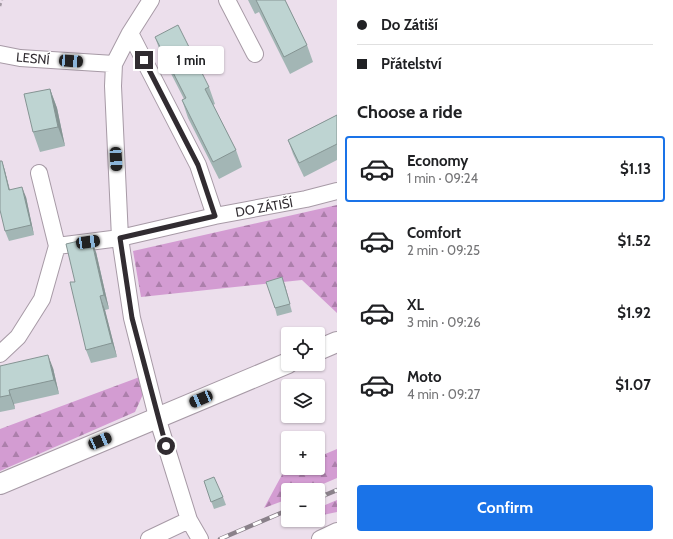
<!DOCTYPE html>
<meta charset="utf-8">
<style>
body{margin:0;font-family:Cabin,sans-serif;background:#f6f6f6;color:#202124;height:100vh;display:flex;flex-direction:column;font-size:15px;white-space:nowrap}
*{box-sizing:border-box;margin:0}
p{font-size:13px;color:#757577}
.icon{flex:none;width:22px;height:22px;fill:none;stroke:currentColor;stroke-width:2;stroke-linecap:round;stroke-linejoin:round}
.map{position:relative;flex:1;overflow:hidden}
.drawer{display:flex;flex-direction:column;background:#fff;width:336px}
.drawer>*{flex:none}
.hud{display:grid;align-content:center;height:88px;padding:0 20px;background:#fff}
.tools{position:absolute;left:281px;top:327px;display:grid;gap:8px}
.tools a{display:grid;place-items:center;width:44px;height:44px;border-radius:4px;background:#fff;box-shadow:0 1px 3px #0004;font-size:20px}
.end{position:absolute;width:18px;height:18px;margin:-9px;border:5px solid #312c31;background:#fff;box-shadow:0 0 0 2px #fff}
.from{border-radius:50%}
.bubble{position:absolute;height:28px;border-radius:4px;background:#fff;box-shadow:0 1px 3px #0004;font-size:13px;font-weight:800;line-height:28px;text-align:center}
.car{position:absolute;width:12px;height:24px;margin:-12px -6px;border-radius:5px;box-shadow:0 0 3px 1px #0007;background:linear-gradient(#222 24%,#8ab4d8 0 40%,#222 0 76%,#8ab4d8 0 86%,#222 0)}
.hud b{display:flex;align-items:center;gap:14px;height:38px;font-size:15px}
.hud b+b{border-top:1px solid #e0e0e0}
.hud i{width:10px;height:10px;background:#202124}
ul{padding:0;list-style:none}
li{display:flex;align-items:center;gap:12px;height:66px;margin:0 8px 6px;padding:0 12px;border:2px solid transparent;border-radius:4px}
li div{flex:1}
li b{display:block;font-size:15px}
li em{font-style:normal;font-weight:800}
li.selected{border-color:#1a73e8}
li>.icon{width:36px;height:36px;stroke-width:1.5}
h2{padding:0 20px;font-size:18px;line-height:48px}
.button{display:flex;gap:8px;margin-top:auto;padding:8px 20px}
.button a{flex:1;height:46px;border-radius:4px;background:#1a73e8;color:#fff;font-size:16px;font-weight:800;line-height:46px;text-align:center}
main{display:flex;flex:1;min-height:0}
.map>svg:first-child{display:block}
.forest{fill:url(#forest-firs)}
.lines{fill:none;stroke-linecap:round;stroke-linejoin:round}
.minor-casing{stroke:#a79aa6;stroke-width:18}
.major-casing{stroke:#a79aa6;stroke-width:22}
.path{stroke:#a198a1;stroke-width:2.5;stroke-dasharray:3 3;stroke-linecap:butt}
.minor{stroke:#fff;stroke-width:16}
.major{stroke:#fff;stroke-width:20}
.rail-casing{stroke:#8a818a;stroke-width:4.5}
.rail{stroke:#fff;stroke-width:3;stroke-dasharray:9;stroke-linecap:butt}
.wall{fill:#a3b6b5}
.shaded-wall{fill:#859493}
.building{fill:#bed4d2;stroke:#859493}
.route{stroke:#312c31;stroke-width:5}
.labels{text-anchor:middle;dominant-baseline:central;stroke-width:3;stroke-linejoin:round;paint-order:stroke}
.street-label{font-size:13px;fill:#312c31;stroke:#fff}
</style>
<main>
<div class="map">
<svg width="337" height="539" viewBox="0 0 337 539">
<defs>
<pattern id="forest-firs" width="22" height="20" patternUnits="userSpaceOnUse"><rect width="22" height="20" fill="#d39cd2"/><path d="M5 1l3.5 6h-7zM16 11l3.5 6h-7z" fill="#ac7fab"/></pattern>
</defs>
<rect width="100%" height="100%" fill="#ecdfec"/>
<path class="forest" d="M337 205V313L302 280 141 297 133 251Z
M153 372 135 412 0 471V429Z
M337 449V478L309 490H288V499L264 508 284 471 291 468H318V457Z
M337 500V512L318 516V508Z"/>
<g class="lines">
<g class="minor-casing">
<path id="minor" d="M151 0 130 33 114 64 113 86 120 238 132 318 157 417 189 520 200 539
M227 0 255 54
M130 33 198 165 215 216
M0 54 20 58 114 64
M57 246 120 238 215 216 306 199 337 191
M0 354 18 337 42 299 57 246 39 173
M149 539 189 520
M320 539 337 531"/>
</g>
<g class="major-casing">
<path id="major" d="M318 350 337 342
M0 484 288 363"/>
</g>
<path class="path" d="M0 6 2 0"/>
<use href="#minor" class="minor"/>
<use href="#major" class="major"/>
<g class="rail-casing">
<path id="rail" d="M318 498 337 490
M220 539 288 510"/>
</g>
<use href="#rail" class="rail"/>
</g>
<path class="wall" d="M248 0H285L307 45 313 62 290 74 259 12 255 14Z
M155 37 209 87 215 104 213 105 236 150 242 167 219 179 188 118 182 100 184 99 161 54Z
M50 89 57 108 65 146 40 152 33 132Z
M337 115V160L304 177 293 154 288 140Z
M2 161 5 171 10 190 26 197 34 235 9 241 5 231Z
M96 252 109 309 105 310 117 357 91 363 86 350 75 282Z
M282 277 292 312 277 316 275 308Z
M0 366 53 368 59 394 14 404 15 409 0 412Z
M204 481 223 497 226 505 214 509Z"/>
<path class="shaded-wall" d="M50 89 57 108 65 146 58 127Z
M2 161 5 171 12 200 9 190Z
M22 187 26 197 34 235 31 225Z
M91 238 96 252 109 309 104 295Z
M282 277 285 285 292 312 290 304Z
M100 296 105 310 117 357 112 343Z
M48 355 53 368 59 394 54 380Z
M9 390 14 404 15 409 10 395Z"/>
<path class="building" d="M256 0H285L307 45 284 57Z
M178 25 209 87 205 89 236 150 213 162 182 100 186 98 155 37Z
M50 89 58 127 33 132 24 94Z
M337 115V144L299 163 288 140Z
M0 161H2L9 190 22 187 31 225 5 231 0 210Z
M91 238 104 295 100 296 112 343 86 350 70 282H75L66 244Z
M282 277 290 304 275 308 266 282Z
M48 355 54 380 9 390 10 395 0 397V366Z
M214 477 223 497 211 502 204 481Z"/>
<g class="lines">
<path class="route" d="M144 60 198 165 215 216 120 238 132 318 166 446"/>
</g>
<g class="labels">
<g class="street-label">
<text transform="translate(33 58) rotate(5)">LESNÍ</text>
<text transform="translate(264 207) rotate(-10)">DO ZÁTIŠÍ</text>
</g>
</g>
</svg>
<div class="tools">
<a><svg class="icon" aria-label="locate" viewBox="0 0 24 24"><circle cx="12" cy="12" r="6"/><path d="M12 2v4M12 18v4M2 12h4M18 12h4"/></svg></a>
<a><svg class="icon" aria-label="layers" viewBox="0 0 24 24"><path d="M12 4l9 5-9 5-9-5zM3 14l9 5 9-5"/></svg></a>
<a>+</a>
<a>−</a>
</div>
<i class="end from" style="left:166px;top:446px"></i>
<i class="end" style="left:144px;top:60px"></i>
<div class="bubble" style="left:158px;top:46px;width:66px">1 min</div>
<i class="car" style="left:71px;top:61px;rotate:94deg"></i>
<i class="car" style="left:116px;top:159px;rotate:177deg"></i>
<i class="car" style="left:88px;top:242px;rotate:82deg"></i>
<i class="car" style="left:201px;top:399px;rotate:247deg"></i>
<i class="car" style="left:100px;top:441px;rotate:67deg"></i>
</div>
<section class="drawer">
<div class="hud">
<b><i class="from"></i>Do Zátiší</b>
<b><i></i>Přátelství</b>
</div>
<h2>Choose a ride</h2>
<ul>
<li class="selected"><svg class="icon" aria-label="car" viewBox="0 0 24 24"><path d="M5 17H2v-5l4-1 3-4h7l3 4 3 1v5h-3M9 17h6M6 11h13"/><circle cx="7" cy="17" r="2"/><circle cx="17" cy="17" r="2"/></svg><div><b>Economy</b><p>1 min · 09:24</p></div><em>$1.13</em></li>
<li><svg class="icon" aria-label="car" viewBox="0 0 24 24"><path d="M5 17H2v-5l4-1 3-4h7l3 4 3 1v5h-3M9 17h6M6 11h13"/><circle cx="7" cy="17" r="2"/><circle cx="17" cy="17" r="2"/></svg><div><b>Comfort</b><p>2 min · 09:25</p></div><em>$1.52</em></li>
<li><svg class="icon" aria-label="car" viewBox="0 0 24 24"><path d="M5 17H2v-5l4-1 3-4h7l3 4 3 1v5h-3M9 17h6M6 11h13"/><circle cx="7" cy="17" r="2"/><circle cx="17" cy="17" r="2"/></svg><div><b>XL</b><p>3 min · 09:26</p></div><em>$1.92</em></li>
<li><svg class="icon" aria-label="car" viewBox="0 0 24 24"><path d="M5 17H2v-5l4-1 3-4h7l3 4 3 1v5h-3M9 17h6M6 11h13"/><circle cx="7" cy="17" r="2"/><circle cx="17" cy="17" r="2"/></svg><div><b>Moto</b><p>4 min · 09:27</p></div><em>$1.07</em></li>
</ul>
<div class="button"><a>Confirm</a></div>
</section>
</main>
